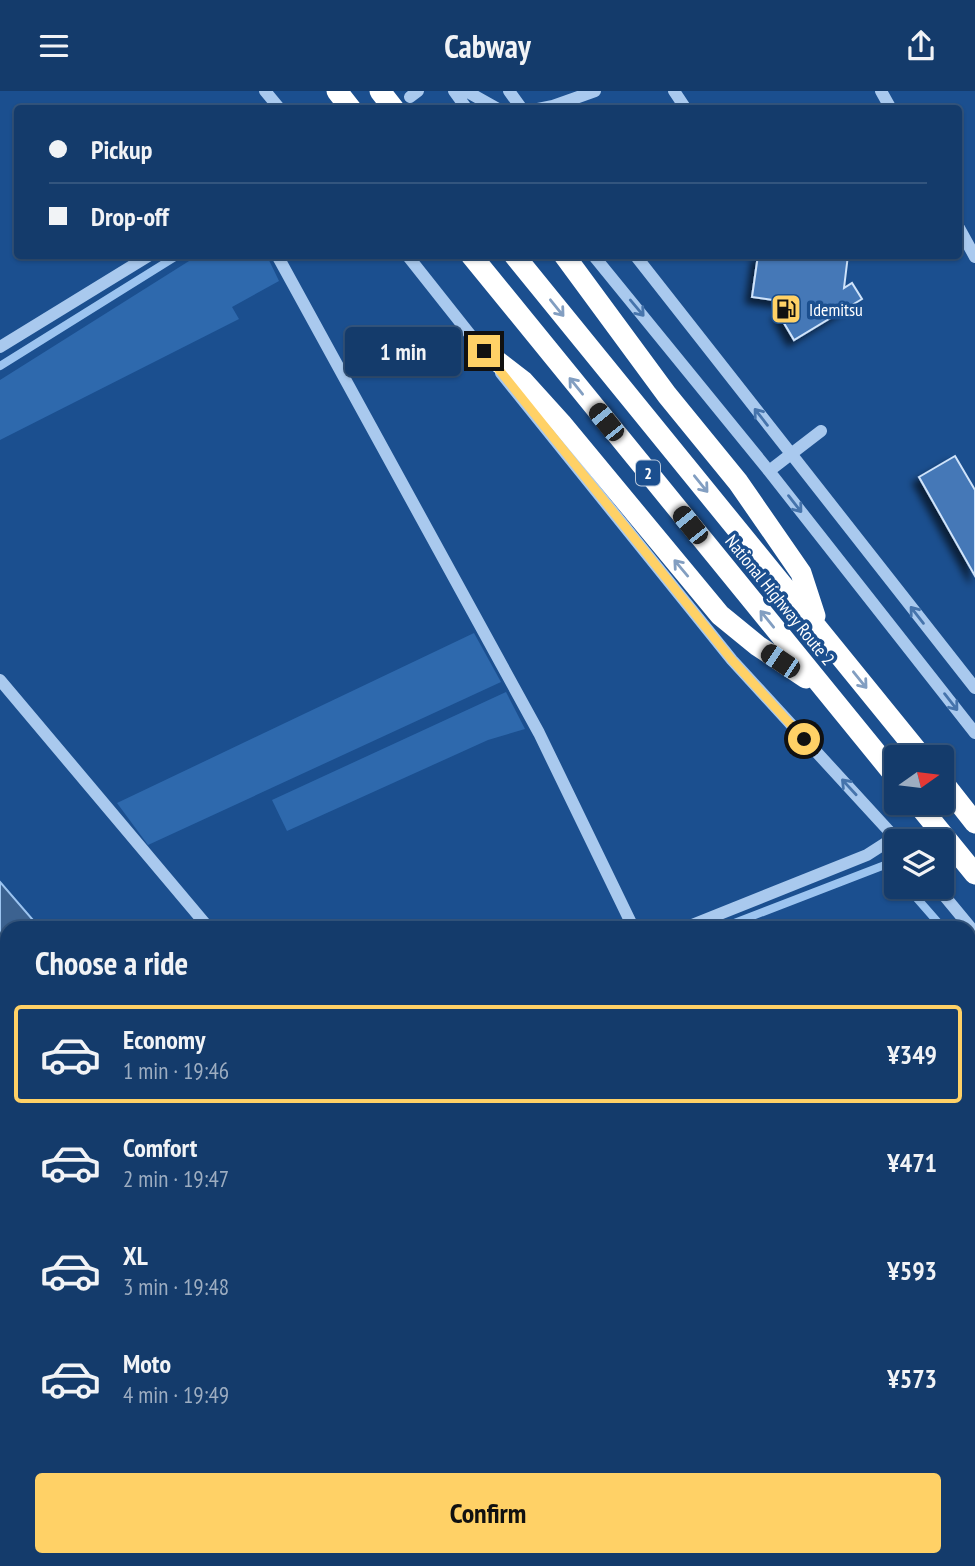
<!DOCTYPE html>
<meta charset="utf-8">
<style>
body{margin:0;font-family:"PT Sans Narrow",sans-serif;background:#214673;color:#f1f3f6;height:100vh;display:flex;flex-direction:column;font-size:26px;white-space:nowrap}
*{box-sizing:border-box;margin:0}
p{font-size:23px;color:#9dadc1}
.icon{flex:none;width:38px;height:38px;fill:none;stroke:currentColor;stroke-width:2;stroke-linecap:round;stroke-linejoin:round}
.map{position:relative;flex:1;overflow:hidden}
.details{position:absolute;left:0px;top:830px;width:976px;height:646px;display:flex;flex-direction:column;background:#143b6b;border-radius:21px 21px 0 0;box-shadow:0 2px 5px #0004,0 0 0 2px #33557e}
.details>*{flex:none}
.hud{position:absolute;left:14px;top:14px;width:948px;height:154px;border-radius:7px;box-shadow:0 2px 5px #0004,0 0 0 2px #33557e;display:grid;align-content:center;height:154px;padding:0 35px;background:#143b6b}
.needle{width:46px;rotate:76deg}
.buttons{position:absolute;left:884px;top:654px;display:grid;gap:14px}
.buttons a{display:grid;place-items:center;width:70px;height:70px;border-radius:7px;background:#143b6b;box-shadow:0 2px 5px #0004,0 0 0 2px #33557e;font-size:35px}
.end{position:absolute;width:32px;height:32px;margin:-16px;border:9px solid #ffd166;background:#111;box-shadow:0 0 0 4px #111}
.from{border-radius:50%}
.bubble{position:absolute;height:49px;border-radius:7px;background:#143b6b;box-shadow:0 2px 5px #0004,0 0 0 2px #33557e;font-size:23px;font-weight:700;line-height:49px;text-align:center}
.car{position:absolute;width:21px;height:42px;margin:-21px -10px;border-radius:9px;box-shadow:0 0 5px 2px #0007;background:linear-gradient(#222 24%,#8ab4d8 0 40%,#222 0 76%,#8ab4d8 0 86%,#222 0)}
.hud b{display:flex;align-items:center;gap:24px;height:66px;font-size:26px}
.hud b+b{border-top:2px solid #33557e}
.hud i{width:18px;height:18px;background:#f1f3f6}
ul{padding:0;list-style:none}
li{display:flex;align-items:center;gap:21px;height:98px;margin:0 14px 10px;padding:0 21px;border:4px solid transparent;border-radius:7px}
li div{flex:1}
li b{display:block;font-size:26px}
li em{font-style:normal;font-weight:700}
li.active{border-color:#ffd166}
li>.icon{width:63px;height:63px;stroke-width:1.5}
h2{padding:0 35px;font-size:32px;line-height:84px}
.primary-button{display:flex;gap:14px;margin-top:auto;padding:14px 35px}
.primary-button a{flex:1;height:80px;border-radius:7px;background:#ffd166;color:#111;font-size:28px;font-weight:700;line-height:80px;text-align:center}
header{display:flex;justify-content:space-between;align-items:center;height:91px;padding:0 35px;background:#143b6b;font-size:32px;font-weight:700}
.map>svg:first-child{display:block}
.green{fill:#2e69ad}
.water{fill:#3c6290;stroke:#9cc4f0;stroke-width:2}
.lines{fill:none;stroke-linecap:round;stroke-linejoin:round}
.stream{stroke:#9cc4f0;stroke-width:8}
.building{fill:#4478b7;stroke:#cfe3fa;stroke-width:2;filter:url(#shadow)}
.path{stroke:#a9c9ee;stroke-width:4.5;stroke-dasharray:3.5 5;stroke-linecap:butt}
.minor{stroke:#a9c9ee;stroke-width:12}
.highway{stroke:#fff;stroke-width:21}
.oneway{stroke:#829ec1}
.oneway2{stroke:#4674ac}
.route{stroke:#ffd166;stroke-width:9}
.labels{text-anchor:middle;dominant-baseline:central;stroke-width:7;stroke-linejoin:round;paint-order:stroke}
.shield{fill:#1b4f8f;stroke:#bbcadd;stroke-width:2}
.shield-label{font-size:16px;font-weight:bold;fill:#fff}
.poi-label{font-size:18px;fill:#fff;stroke:#1b4f8f;text-anchor:start}
.street-label{font-size:18px;fill:#fff;stroke:#1b4f8f}
</style>
<header><svg class="icon" aria-label="menu" viewBox="0 0 24 24"><path d="M4 6h16M4 12h16M4 18h16"/></svg>Cabway<svg class="icon" aria-label="share" viewBox="0 0 24 24"><path d="M12 15V3M7 8l5-5 5 5M5 13v7h14v-7"/></svg></header>
<div class="map">
<svg width="975" height="1475" viewBox="0 0 975 1475">
<defs>
<filter id="shadow"><feDropShadow dx="-6" dy="6" stdDeviation="3.5" flood-color="#0009"/></filter>
</defs>
<rect width="100%" height="100%" fill="#1b4f8f"/>
<path class="green" d="M197 165H267L279 190 232 216 239 228 0 349V289Z
M474 542 501 591 148 754 117 712Z
M506 601 525 638 488 649 287 740 272 709Z
M975 893V1128L970 1115V894Z"/>
<path class="water" d="M0 791 39 836H7V868L0 857Z"/>
<g class="lines">
<path class="stream" d="M0 275 178 164
M886 773 896 784
M907 796 942 836
M724 836 890 772
M970 868 975 874
M598 1468 603 1475
M726 1468 732 1475"/>
</g>
<path class="building" d="M758 164H848L844 197 852 192 862 208 794 249 778 222 794 212 752 206Z
M955 365 975 399V485L919 386Z
M7 1437V1468H37L29 1475H0V1443Z"/>
<g class="lines">
<path class="path" d="M578 1468 584 1475"/>
<path class="minor" d="M265 0 280 18
M454 0 467 18
M466 0 498 18
M509 0 522 18
M674 0 686 18
M881 0 891 18
M410 6 418 0
M538 18 553 15 595 0
M959 137 975 166
M277 164 539 642 633 836
M407 164 487 265
M593 164 769 380 975 642
M635 164 975 597
M0 256 150 164
M501 282 732 569 899 751
M769 380 821 340
M0 589 208 836
M937 796 975 842
M687 836 867 764 895 746
M0 868 7 882
M0 1230 7 1214
M0 1328 7 1319
M737 1468 742 1475"/>
<path class="highway" d="M337 0 351 18
M380 0 394 18
M471 164 896 686
M514 164 923 667
M564 164 667 304 738 391 801 482 815 525
M484 260 523 290 561 332 720 524 758 555 806 587
M942 690 975 732
M917 712 975 783"/>
</g>
<defs><path id="oneway-shaft" d="M-6 0H5M1.5-3L5.5 0L1.5 3" fill="none" stroke-width="1.6" stroke-linecap="round" stroke-linejoin="round" transform="scale(1.75)"/></defs>
<g class="oneway">
<use href="#oneway-shaft" transform="translate(557 217) rotate(51)"/>
<use href="#oneway-shaft" transform="translate(576 295) rotate(-129)"/>
<use href="#oneway-shaft" transform="translate(701 393) rotate(51)"/>
<use href="#oneway-shaft" transform="translate(681 477) rotate(-130)"/>
<use href="#oneway-shaft" transform="translate(767 528) rotate(-129)"/>
<use href="#oneway-shaft" transform="translate(860 589) rotate(51)"/>
</g>
<g class="oneway2">
<use href="#oneway-shaft" transform="translate(637 217) rotate(50)"/>
<use href="#oneway-shaft" transform="translate(761 326) rotate(-128)"/>
<use href="#oneway-shaft" transform="translate(795 413) rotate(52)"/>
<use href="#oneway-shaft" transform="translate(917 524) rotate(-128)"/>
<use href="#oneway-shaft" transform="translate(951 611) rotate(52)"/>
<use href="#oneway-shaft" transform="translate(849 696) rotate(-133)"/>
</g>
<g class="lines">
<path class="route" d="M484 260 732 569 804 648"/>
</g>
<defs>
<g id="fuel-square" transform="scale(1.575)"><rect x="-9" y="-9" width="18" height="18" rx="4" fill="#ffd166" stroke="#1b4f8f"/><path d="M-5.5-6h7V0h2V4h1.3V-2.5L3-4.5l.8-.8L6-3V5H2.5V1h-1V6h-7ZM-4.2-4.7v3.2H.2V-4.7Z" fill="#111"/></g>
</defs>
<g fill-rule="evenodd">
<use href="#fuel-square" x="786" y="218"/>
</g>
<g class="labels">
<rect class="shield" x="636" y="369.5" width="24" height="25" rx="5"/>
<g class="shield-label">
<text x="648" y="382">2</text>
</g>
<g class="poi-label">
<text x="809" y="218">Idemitsu</text>
</g>
<g class="street-label">
<text transform="translate(780 509) rotate(51)">National Highway Route 2</text>
</g>
</g>
</svg>
<div class="buttons">
<a><svg class="needle" viewBox="-14 -14 28 28"><path d="M0-13l5 13h-10z" fill="#e53935"/><path d="M0 13l5-13h-10z" fill="#9dadc1"/></svg></a>
<a><svg class="icon" aria-label="layers" viewBox="0 0 24 24"><path d="M12 4l9 5-9 5-9-5zM3 14l9 5 9-5"/></svg></a>
</div>
<i class="end from" style="left:804px;top:648px"></i>
<i class="end" style="left:484px;top:260px"></i>
<div class="bubble" style="left:345px;top:236px;width:116px">1 min</div>
<i class="car" style="left:606px;top:331px;rotate:321deg"></i>
<i class="car" style="left:690px;top:434px;rotate:321deg"></i>
<i class="car" style="left:780px;top:570px;rotate:304deg"></i>
<div class="hud">
<b><i class="from"></i>Pickup</b>
<b><i></i>Drop-off</b>
</div>
<section class="details">
<h2>Choose a ride</h2>
<ul>
<li class="active"><svg class="icon" aria-label="car" viewBox="0 0 24 24"><path d="M5 17H2v-5l4-1 3-4h7l3 4 3 1v5h-3M9 17h6M6 11h13"/><circle cx="7" cy="17" r="2"/><circle cx="17" cy="17" r="2"/></svg><div><b>Economy</b><p>1 min · 19:46</p></div><em>¥349</em></li>
<li><svg class="icon" aria-label="car" viewBox="0 0 24 24"><path d="M5 17H2v-5l4-1 3-4h7l3 4 3 1v5h-3M9 17h6M6 11h13"/><circle cx="7" cy="17" r="2"/><circle cx="17" cy="17" r="2"/></svg><div><b>Comfort</b><p>2 min · 19:47</p></div><em>¥471</em></li>
<li><svg class="icon" aria-label="car" viewBox="0 0 24 24"><path d="M5 17H2v-5l4-1 3-4h7l3 4 3 1v5h-3M9 17h6M6 11h13"/><circle cx="7" cy="17" r="2"/><circle cx="17" cy="17" r="2"/></svg><div><b>XL</b><p>3 min · 19:48</p></div><em>¥593</em></li>
<li><svg class="icon" aria-label="car" viewBox="0 0 24 24"><path d="M5 17H2v-5l4-1 3-4h7l3 4 3 1v5h-3M9 17h6M6 11h13"/><circle cx="7" cy="17" r="2"/><circle cx="17" cy="17" r="2"/></svg><div><b>Moto</b><p>4 min · 19:49</p></div><em>¥573</em></li>
</ul>
<div class="primary-button"><a>Confirm</a></div>
</section>
</div>
